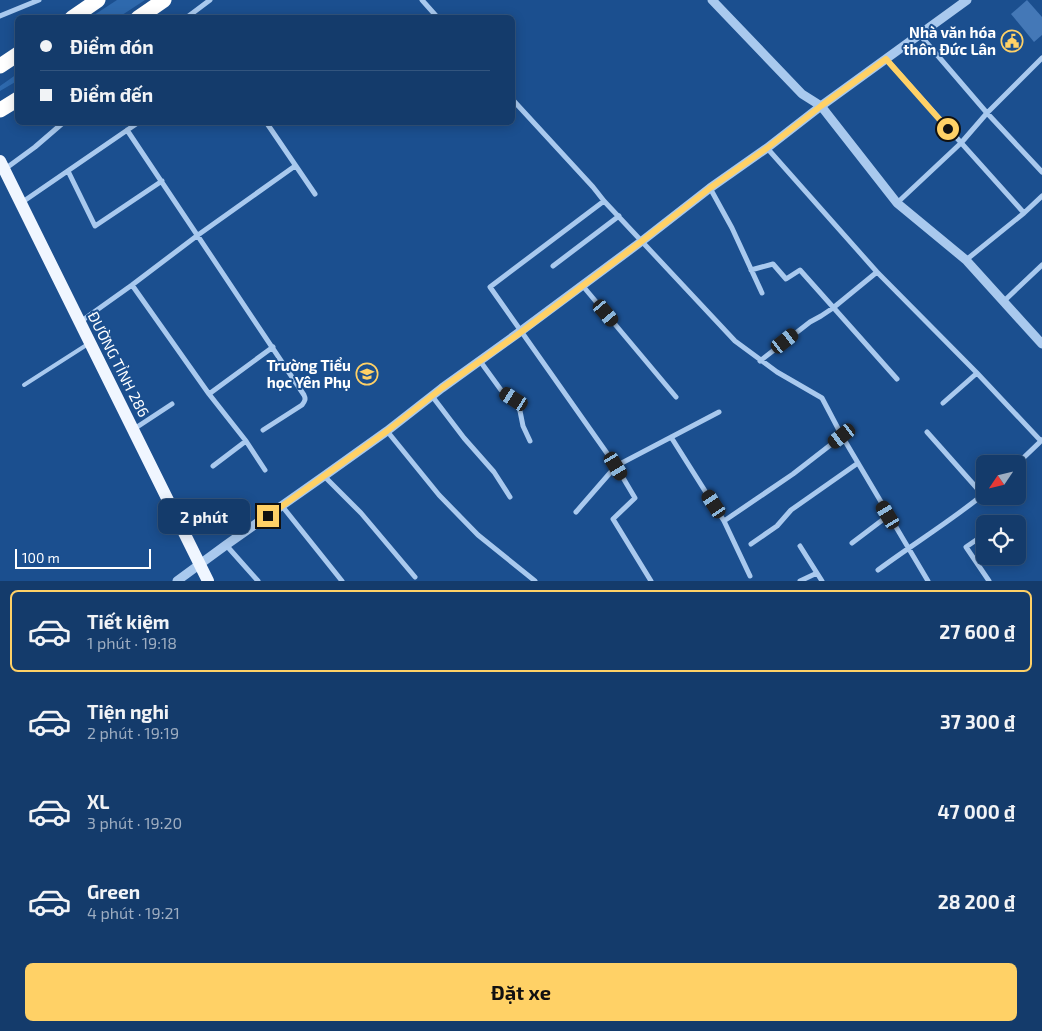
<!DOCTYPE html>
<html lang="vi">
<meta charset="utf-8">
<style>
body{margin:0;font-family:"Exo 2",sans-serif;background:#214673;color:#f1f3f6;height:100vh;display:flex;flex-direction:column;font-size:19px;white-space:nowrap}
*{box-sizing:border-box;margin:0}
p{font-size:16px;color:#9dadc1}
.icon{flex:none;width:28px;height:28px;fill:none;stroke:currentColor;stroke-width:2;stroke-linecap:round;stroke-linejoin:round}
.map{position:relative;height:581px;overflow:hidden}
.side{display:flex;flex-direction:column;background:#143b6b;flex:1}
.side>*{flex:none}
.guide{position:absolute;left:15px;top:15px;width:500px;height:110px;border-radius:8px;box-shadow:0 2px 12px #0003,0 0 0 1px #33557e;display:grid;align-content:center;height:110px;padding:0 25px;background:#143b6b}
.needle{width:32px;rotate:235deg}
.fabs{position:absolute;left:976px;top:455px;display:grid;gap:10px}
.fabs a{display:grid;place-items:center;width:50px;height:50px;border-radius:8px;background:#143b6b;box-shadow:0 2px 12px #0003,0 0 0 1px #33557e;font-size:25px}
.scale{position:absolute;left:15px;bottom:12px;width:136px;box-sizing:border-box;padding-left:5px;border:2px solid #fff;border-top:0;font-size:14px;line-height:18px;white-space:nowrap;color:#fff;-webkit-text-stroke:4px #1b4f8f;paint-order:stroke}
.end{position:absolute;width:22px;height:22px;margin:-11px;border:6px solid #ffd166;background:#111;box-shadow:0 0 0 2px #111}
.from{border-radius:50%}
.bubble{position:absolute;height:35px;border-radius:8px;background:#143b6b;box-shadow:0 2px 12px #0003,0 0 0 1px #33557e;font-size:16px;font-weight:700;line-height:35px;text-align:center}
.car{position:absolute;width:15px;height:30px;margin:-15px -8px;border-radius:6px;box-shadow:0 0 4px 1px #0007;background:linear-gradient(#222 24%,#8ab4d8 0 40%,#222 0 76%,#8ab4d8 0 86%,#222 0)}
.guide b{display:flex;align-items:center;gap:18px;height:48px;font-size:19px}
.guide b+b{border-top:1px solid #33557e}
.guide i{width:12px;height:12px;background:#f1f3f6}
ul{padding:9px 0 0;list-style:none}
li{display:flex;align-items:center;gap:15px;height:82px;margin:0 10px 8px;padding:0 15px;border:2px solid transparent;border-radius:8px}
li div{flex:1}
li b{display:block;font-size:19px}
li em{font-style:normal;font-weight:700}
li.selected{border-color:#ffd166}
li>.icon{width:45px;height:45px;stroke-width:1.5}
.cta{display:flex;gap:10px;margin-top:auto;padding:10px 25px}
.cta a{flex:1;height:58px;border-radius:8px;background:#ffd166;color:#111;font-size:20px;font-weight:700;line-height:58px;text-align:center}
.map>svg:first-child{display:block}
.green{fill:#2e69ad}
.building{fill:#4478b7}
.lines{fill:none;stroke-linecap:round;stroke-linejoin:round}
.service{stroke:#a9c9ee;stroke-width:4}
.minor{stroke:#a9c9ee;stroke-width:5}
.tertiary{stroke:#a9c9ee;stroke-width:9}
.primary{stroke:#f0f6ff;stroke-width:12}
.motorway{stroke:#fff;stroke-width:15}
.route{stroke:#ffd166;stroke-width:6}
.labels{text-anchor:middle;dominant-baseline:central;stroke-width:4;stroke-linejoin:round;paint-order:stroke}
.poi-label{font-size:15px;font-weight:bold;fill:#fff;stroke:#1b4f8f;text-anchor:end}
.street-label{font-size:15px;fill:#fff;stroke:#1b4f8f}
</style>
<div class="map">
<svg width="1042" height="581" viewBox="0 0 1042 581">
<rect width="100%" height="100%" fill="#1b4f8f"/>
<path class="green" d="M117 0H145L119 17H91Z
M17 74V81L0 91V86Z"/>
<path class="building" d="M1027 0 1042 17V35L1034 42 1011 14Z"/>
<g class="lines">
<path class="service" d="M24 385 88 344"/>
<path class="minor" d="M422 0 438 18
M0 16 39 0
M186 18 210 0
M920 35 987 113 1042 172
M886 59 1024 213
M512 99 593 187 604 201 735 341 777 372 822 398 842 436 928 581
M266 122 315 194
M127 130 304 395C306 399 305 401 302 405L263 430
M767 148 877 272 977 373 1041 441
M5 169 35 147 64 122
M68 171 95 226 162 181
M710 188 732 228 762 293
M604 201 490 287 616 466 635 498 613 519 651 581
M21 203 139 122
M897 203 961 143 987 113 1042 58
M966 260 1024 213 1042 196
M553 266 619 216
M751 270 773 264 786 279 800 270 897 379
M132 285 209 394 246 441 265 470
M582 285 676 397
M1003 302 1042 265
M80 322 132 285 198 235 295 166
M480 361 501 390 514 399 520 411 523 426 530 441
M760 361 810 322 821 316 833 308 877 272
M209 394 273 347
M432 396 464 438 494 472 510 497
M943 403 977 373
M134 429 172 404
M387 431 439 495 478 535 535 581
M927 432 983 495
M671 437 724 521 750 576
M1017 464 1042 440
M213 466 246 441
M324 476 361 513 415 577
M282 506 342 581
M576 512 616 466 719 412
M724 521 793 474 842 436
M1001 524 1010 518
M985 534 966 547 989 581
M852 543 889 515
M751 544 777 526 791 510 858 463
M226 545 258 581
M800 546 822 581
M878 570C913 544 951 521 985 493
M800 581 817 573"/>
<path class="tertiary" d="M712 0 802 94 821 106 897 203 966 260 1042 344
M177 581 226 545 324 476 387 431 442 388 521 331 642 241 710 188 767 148 821 106 967 0"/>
<path class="primary" d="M0 161 208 581"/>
<path class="motorway" d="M72 18 98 0
M138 18 164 0
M0 66 18 54
M0 110 18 99"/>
</g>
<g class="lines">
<path class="route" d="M268 516 387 431 442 388 521 332 642 241 710 188 767 148 821 106 886 59 948 129"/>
</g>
<defs>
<g id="civic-ring" transform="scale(1.125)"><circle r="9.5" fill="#1b4f8f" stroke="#ffd166" stroke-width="1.5"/><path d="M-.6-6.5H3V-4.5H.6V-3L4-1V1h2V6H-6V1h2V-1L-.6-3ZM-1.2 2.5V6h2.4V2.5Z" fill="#ffd166"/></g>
<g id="school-ring" transform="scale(1.125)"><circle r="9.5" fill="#1b4f8f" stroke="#ffd166" stroke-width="1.5"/><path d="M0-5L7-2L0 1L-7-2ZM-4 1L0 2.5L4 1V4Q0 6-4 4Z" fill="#ffd166"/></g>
</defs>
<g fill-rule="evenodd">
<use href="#civic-ring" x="1012" y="41"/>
<use href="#school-ring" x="367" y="374"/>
</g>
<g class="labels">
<g class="poi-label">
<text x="996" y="32">Nhà văn hóa<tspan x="996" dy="17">thôn Đức Lân</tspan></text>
<text x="351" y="365">Trường Tiểu<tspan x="351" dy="17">học Yên Phụ</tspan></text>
</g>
<g class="street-label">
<text transform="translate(119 364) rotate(63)">ĐƯỜNG TỈNH 286</text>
</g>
</g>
</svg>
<div class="fabs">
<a><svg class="needle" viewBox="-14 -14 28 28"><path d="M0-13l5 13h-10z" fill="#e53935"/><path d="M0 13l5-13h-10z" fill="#9dadc1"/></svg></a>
<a><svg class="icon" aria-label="locate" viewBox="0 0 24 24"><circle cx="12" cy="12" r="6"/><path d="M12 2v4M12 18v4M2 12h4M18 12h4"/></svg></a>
</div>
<div class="scale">100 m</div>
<i class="end from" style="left:948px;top:129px"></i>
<i class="end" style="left:268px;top:516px"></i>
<div class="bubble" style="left:158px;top:499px;width:92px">2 phút</div>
<i class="car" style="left:606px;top:313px;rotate:140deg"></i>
<i class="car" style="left:785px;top:341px;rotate:52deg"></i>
<i class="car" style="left:514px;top:399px;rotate:302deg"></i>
<i class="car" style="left:842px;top:436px;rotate:232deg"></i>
<i class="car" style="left:616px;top:466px;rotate:149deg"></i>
<i class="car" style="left:714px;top:504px;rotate:327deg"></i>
<i class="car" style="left:888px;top:515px;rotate:329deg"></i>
<div class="guide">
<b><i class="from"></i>Điểm đón</b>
<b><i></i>Điểm đến</b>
</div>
</div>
<section class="side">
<ul>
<li class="selected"><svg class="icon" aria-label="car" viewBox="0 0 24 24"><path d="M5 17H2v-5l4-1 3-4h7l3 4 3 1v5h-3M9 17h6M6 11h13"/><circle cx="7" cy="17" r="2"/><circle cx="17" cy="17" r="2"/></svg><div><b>Tiết kiệm</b><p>1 phút · 19:18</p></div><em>27 600 ₫</em></li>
<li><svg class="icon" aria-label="car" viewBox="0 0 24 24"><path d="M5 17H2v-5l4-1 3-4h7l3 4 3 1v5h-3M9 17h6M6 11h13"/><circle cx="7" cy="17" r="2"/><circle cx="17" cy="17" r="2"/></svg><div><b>Tiện nghi</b><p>2 phút · 19:19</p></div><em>37 300 ₫</em></li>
<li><svg class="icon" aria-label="car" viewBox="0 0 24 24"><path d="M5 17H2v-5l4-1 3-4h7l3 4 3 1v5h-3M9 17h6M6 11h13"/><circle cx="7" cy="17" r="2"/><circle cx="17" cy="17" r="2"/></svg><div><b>XL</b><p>3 phút · 19:20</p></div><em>47 000 ₫</em></li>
<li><svg class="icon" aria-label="car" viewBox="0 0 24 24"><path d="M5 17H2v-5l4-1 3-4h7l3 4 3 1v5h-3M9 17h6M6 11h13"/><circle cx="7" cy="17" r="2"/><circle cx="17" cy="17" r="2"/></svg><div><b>Green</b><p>4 phút · 19:21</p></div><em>28 200 ₫</em></li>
</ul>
<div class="cta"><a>Đặt xe</a></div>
</section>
